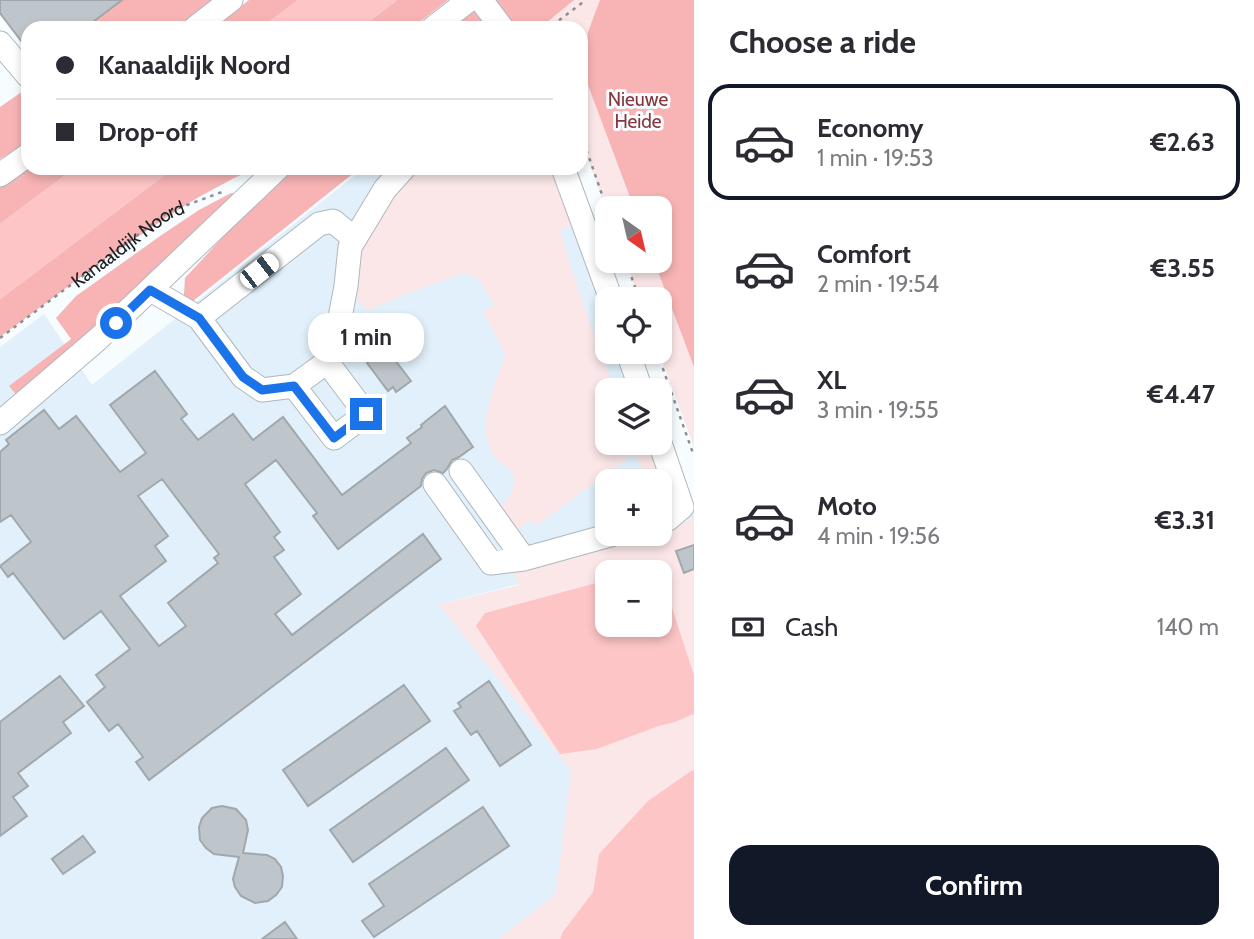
<!DOCTYPE html>
<meta charset="utf-8">
<style>
body{margin:0;font-family:Cabin,sans-serif;background:#f7f7f7;color:#2b2b33;height:100vh;display:flex;flex-direction:column;font-size:26px;white-space:nowrap}
*{box-sizing:border-box;margin:0}
p{font-size:23px;color:#7c7c81}
.icon{flex:none;width:38px;height:38px;fill:none;stroke:currentColor;stroke-width:2;stroke-linecap:round;stroke-linejoin:round}
.map{position:relative;flex:1;overflow:hidden}
.drawer{display:flex;flex-direction:column;background:#fff;width:560px}
.drawer>*{flex:none}
.banner{position:absolute;left:21px;top:21px;width:567px;height:154px;border-radius:21px;box-shadow:0 4px 10px #0003;display:grid;align-content:center;height:154px;padding:0 35px;background:#fff}
.needle{width:46px;rotate:146deg}
.fabs{position:absolute;left:595px;top:196px;display:grid;gap:14px}
.fabs a{display:grid;place-items:center;width:77px;height:77px;border-radius:14px;background:#fff;box-shadow:0 4px 10px #0003;font-size:35px}
.end{position:absolute;width:32px;height:32px;margin:-16px;border:9px solid #1a73e8;background:#fff;box-shadow:0 0 0 4px #fff}
.from{border-radius:50%}
.bubble{position:absolute;height:49px;border-radius:21px;background:#fff;box-shadow:0 4px 10px #0003;font-size:23px;font-weight:800;line-height:49px;text-align:center}
.car{position:absolute;width:21px;height:42px;margin:-21px -10px;border-radius:9px;box-shadow:0 0 5px 2px #0007;background:linear-gradient(#fff 24%,#345 0 40%,#fff 0 76%,#345 0 86%,#fff 0)}
.banner b{display:flex;align-items:center;gap:24px;height:66px;font-size:26px}
.banner b+b{border-top:2px solid #e1e1e2}
.banner i{width:18px;height:18px;background:#2b2b33}
ul{padding:0;list-style:none}
li{display:flex;align-items:center;gap:21px;height:116px;margin:0 14px 10px;padding:0 21px;border:4px solid transparent;border-radius:21px}
li div{flex:1}
li b{display:block;font-size:26px}
li em{font-style:normal;font-weight:800}
li.on{border-color:#111827}
li>.icon{width:63px;height:63px;stroke-width:1.5}
h2{padding:0 35px;font-size:32px;line-height:84px}
.pay{display:flex;align-items:center;gap:18px;height:77px;padding:0 35px;font-size:26px}
.pay p{margin-inline-start:auto}
.primary-button{display:flex;gap:14px;margin-top:auto;padding:14px 35px}
.primary-button a{flex:1;height:80px;border-radius:21px;background:#111827;color:#fff;font-size:28px;font-weight:800;line-height:80px;text-align:center}
main{display:flex;flex:1;min-height:0}
.map>svg:first-child{display:block}
.built{fill:#e1f0fa}
.green{fill:#fbe7e7}
.forest{fill:#f8b4b5}
.water{fill:#fdc5c6}
.building{fill:#bfc6cb;stroke:#a0a8ad;stroke-width:2;fill-rule:evenodd}
.lines{fill:none;stroke-linecap:round;stroke-linejoin:round}
.minor-casing{stroke:#afb7bc;stroke-width:25}
.path{stroke:#8c9093;stroke-width:2.5;stroke-dasharray:3.5 5;stroke-linecap:butt}
.minor{stroke:#fff;stroke-width:23}
.route{stroke:#1a73e8;stroke-width:9}
.labels{text-anchor:middle;dominant-baseline:central;stroke-width:6;stroke-linejoin:round;paint-order:stroke}
.park-label{font-size:19px;fill:#86363c;stroke:#f7fcff}
.street-label{font-size:19px;fill:#1a1d1f;stroke:#f7fcff}
</style>
<main>
<div class="map">
<svg width="694" height="939" viewBox="0 0 694 939">
<rect width="100%" height="100%" fill="#f7fcff"/>
<path class="built" d="M364 168H577L607 255V261H609L622 299H607V352H640L654 390H607V443H660V408L694 507V518L660 528V481H607V534H639L512 569 519 584 437 605 444 611 572 770 556 894 498 939H0V347L44 314 92 385Z"/>
<path class="green" d="M529 0H694V447L659 352 660 299H640L625 261H660V208H607V212L581 140V28H540Z
M399 168H557L575 224 560 229C575 284 594 337 615 390H607V443H638L640 448 653 443 675 506 660 491V481H651L648 478 634 454 537 525 531 520 512 533 499 510C507 500 520 485 511 472 507 466 499 463 495 457 489 448 486 438 486 427 486 404 499 375 505 353L483 312 494 305 481 282 468 273 461 274 403 295 367 311C349 290 351 287 351 261 351 250 349 238 351 227 357 200 379 185 399 168Z
M694 518V675L668 595 660 577V572H607V580L485 613 597 749 659 726 675 722 694 714V770L691 771 599 854 593 892 562 933 560 939H498L556 894 571 770 444 611 437 605 519 585 512 570 639 534H660V528Z"/>
<path class="forest" d="M122 0H219L183 28H85Z
M249 0H298L261 28H213Z
M397 0H448L412 28H360Z
M487 0H574L540 28H450Z
M600 0H694V367L654 261H660V208H634L582 69 588 32Z
M23 91 28 98V143L0 159V107Z
M28 168H75L0 224V180Z
M174 168H259L236 177 197 198 167 217 97 265 0 337V299Z
M287 168H360L183 309 185 278Z
M231 193 236 194 82 343 18 397 9 386 71 339 56 318 76 296 163 234 199 210Z"/>
<path class="water" d="M298 0H397L360 28H261Z
M75 168H174L0 299V224Z
M660 577 668 595 694 675V714L675 722 659 726 597 749 560 754 476 626 485 613 607 580V625H660Z
M694 770V939H560L562 933 593 892 599 854 648 801 691 771Z"/>
<path class="building" d="M0 0H122L85 28H28V50L0 13Z
M385 347 411 381 396 392 393 387 388 391 367 363Z
M155 371 187 414 181 419 198 440 233 414 253 440 283 417 342 495 411 443 407 438 422 427 421 425 445 406 473 447 459 457 452 460 447 469 443 473 434 470 426 473 422 479 421 486 338 549 313 516 317 513 276 460 245 484 280 532 274 537 284 550 274 557 301 594 275 614 292 635 423 534 441 559 149 780 136 762 143 757 118 724 109 731 87 702 105 687 96 675 130 649 101 611 64 639 13 573 8 577 0 566 31 542 11 515 0 522V452L9 444 6 440 44 410 59 429 76 416 120 472 146 453 110 405ZM162 479 219 554 214 558 218 563 168 603 186 626 159 646 120 596 166 561 155 546 168 536 138 496Z
M694 545V569L684 573 676 551Z
M60 676 84 706 63 722 71 733 18 773 28 786 13 797 27 816 0 836V722Z
M489 681 531 745 500 766 477 731 471 735 454 711 461 707 458 703Z
M404 685 430 721 308 806 283 770Z
M446 748 469 780 353 862 330 830Z
M222 806 236 809 246 820 248 830 243 853 267 855 275 859 281 867 283 876 282 887 276 895 268 901 255 903 241 896 235 887 233 879 239 857 214 854 206 848 200 840 199 827 202 818 212 808Z
M483 807 509 846 374 937 362 921 384 906 369 884Z
M83 836 95 852 63 874 52 859Z
M285 922 297 939H262Z"/>
<g class="lines">
<g class="minor-casing">
<path id="minor" d="M481 0 502 28
M195 28 231 0
M433 28 469 0
M0 43 28 76
M563 168 611 299
M0 175 28 155
M151 290 199 318
M628 352 641 390
M327 362 366 414 334 438 294 386 327 362 338 328 346 286 350 247 385 189 404 168
M294 386 262 390 243 377 199 318 319 224 333 221 355 239
M0 423 98 339 278 168
M660 443 682 507 668 519 660 521
M461 471 524 559
M435 484 491 563 524 559 614 534"/>
</g>
<g class="path">
<path d="M556 28 558 21 586 0"/>
<path d="M581 134 607 209"/>
<path d="M626 261 639 299"/>
<path id="s1" d="M0 338 168 212 222 192"/>
<path d="M657 352 694 456"/>
</g>
<use href="#minor" class="minor"/>
</g>
<g class="lines">
<path class="route" d="M116 323 150 290 199 318 243 377 262 390 294 386 334 438 366 414"/>
</g>
<g class="labels">
<g class="park-label">
<text x="638" y="99">Nieuwe<tspan x="638" dy="22">Heide</tspan></text>
</g>
<g class="street-label">
<text stroke="none"><textPath href="#s1" startOffset="159">Kanaaldijk Noord</textPath></text>
</g>
</g>
</svg>
<div class="fabs">
<a><svg class="needle" viewBox="-14 -14 28 28"><path d="M0-13l5 13h-10z" fill="#e53935"/><path d="M0 13l5-13h-10z" fill="#7c7c81"/></svg></a>
<a><svg class="icon" aria-label="locate" viewBox="0 0 24 24"><circle cx="12" cy="12" r="6"/><path d="M12 2v4M12 18v4M2 12h4M18 12h4"/></svg></a>
<a><svg class="icon" aria-label="layers" viewBox="0 0 24 24"><path d="M12 4l9 5-9 5-9-5zM3 14l9 5 9-5"/></svg></a>
<a>+</a>
<a>−</a>
</div>
<i class="end from" style="left:116px;top:323px"></i>
<i class="end" style="left:366px;top:414px"></i>
<div class="bubble" style="left:308px;top:313px;width:116px">1 min</div>
<i class="car" style="left:259px;top:271px;rotate:52deg"></i>
<div class="banner">
<b><i class="from"></i>Kanaaldijk Noord</b>
<b><i></i>Drop-off</b>
</div>
</div>
<section class="drawer">
<h2>Choose a ride</h2>
<ul>
<li class="on"><svg class="icon" aria-label="car" viewBox="0 0 24 24"><path d="M5 17H2v-5l4-1 3-4h7l3 4 3 1v5h-3M9 17h6M6 11h13"/><circle cx="7" cy="17" r="2"/><circle cx="17" cy="17" r="2"/></svg><div><b>Economy</b><p>1 min · 19:53</p></div><em>€2.63</em></li>
<li><svg class="icon" aria-label="car" viewBox="0 0 24 24"><path d="M5 17H2v-5l4-1 3-4h7l3 4 3 1v5h-3M9 17h6M6 11h13"/><circle cx="7" cy="17" r="2"/><circle cx="17" cy="17" r="2"/></svg><div><b>Comfort</b><p>2 min · 19:54</p></div><em>€3.55</em></li>
<li><svg class="icon" aria-label="car" viewBox="0 0 24 24"><path d="M5 17H2v-5l4-1 3-4h7l3 4 3 1v5h-3M9 17h6M6 11h13"/><circle cx="7" cy="17" r="2"/><circle cx="17" cy="17" r="2"/></svg><div><b>XL</b><p>3 min · 19:55</p></div><em>€4.47</em></li>
<li><svg class="icon" aria-label="car" viewBox="0 0 24 24"><path d="M5 17H2v-5l4-1 3-4h7l3 4 3 1v5h-3M9 17h6M6 11h13"/><circle cx="7" cy="17" r="2"/><circle cx="17" cy="17" r="2"/></svg><div><b>Moto</b><p>4 min · 19:56</p></div><em>€3.31</em></li>
</ul>
<div class="pay"><svg class="icon" aria-label="cash" viewBox="0 0 24 24"><path d="M3 7h18v10H3z"/><circle cx="12" cy="12" r="2"/></svg>Cash<p>140 m</p></div>
<div class="primary-button"><a>Confirm</a></div>
</section>
</main>
